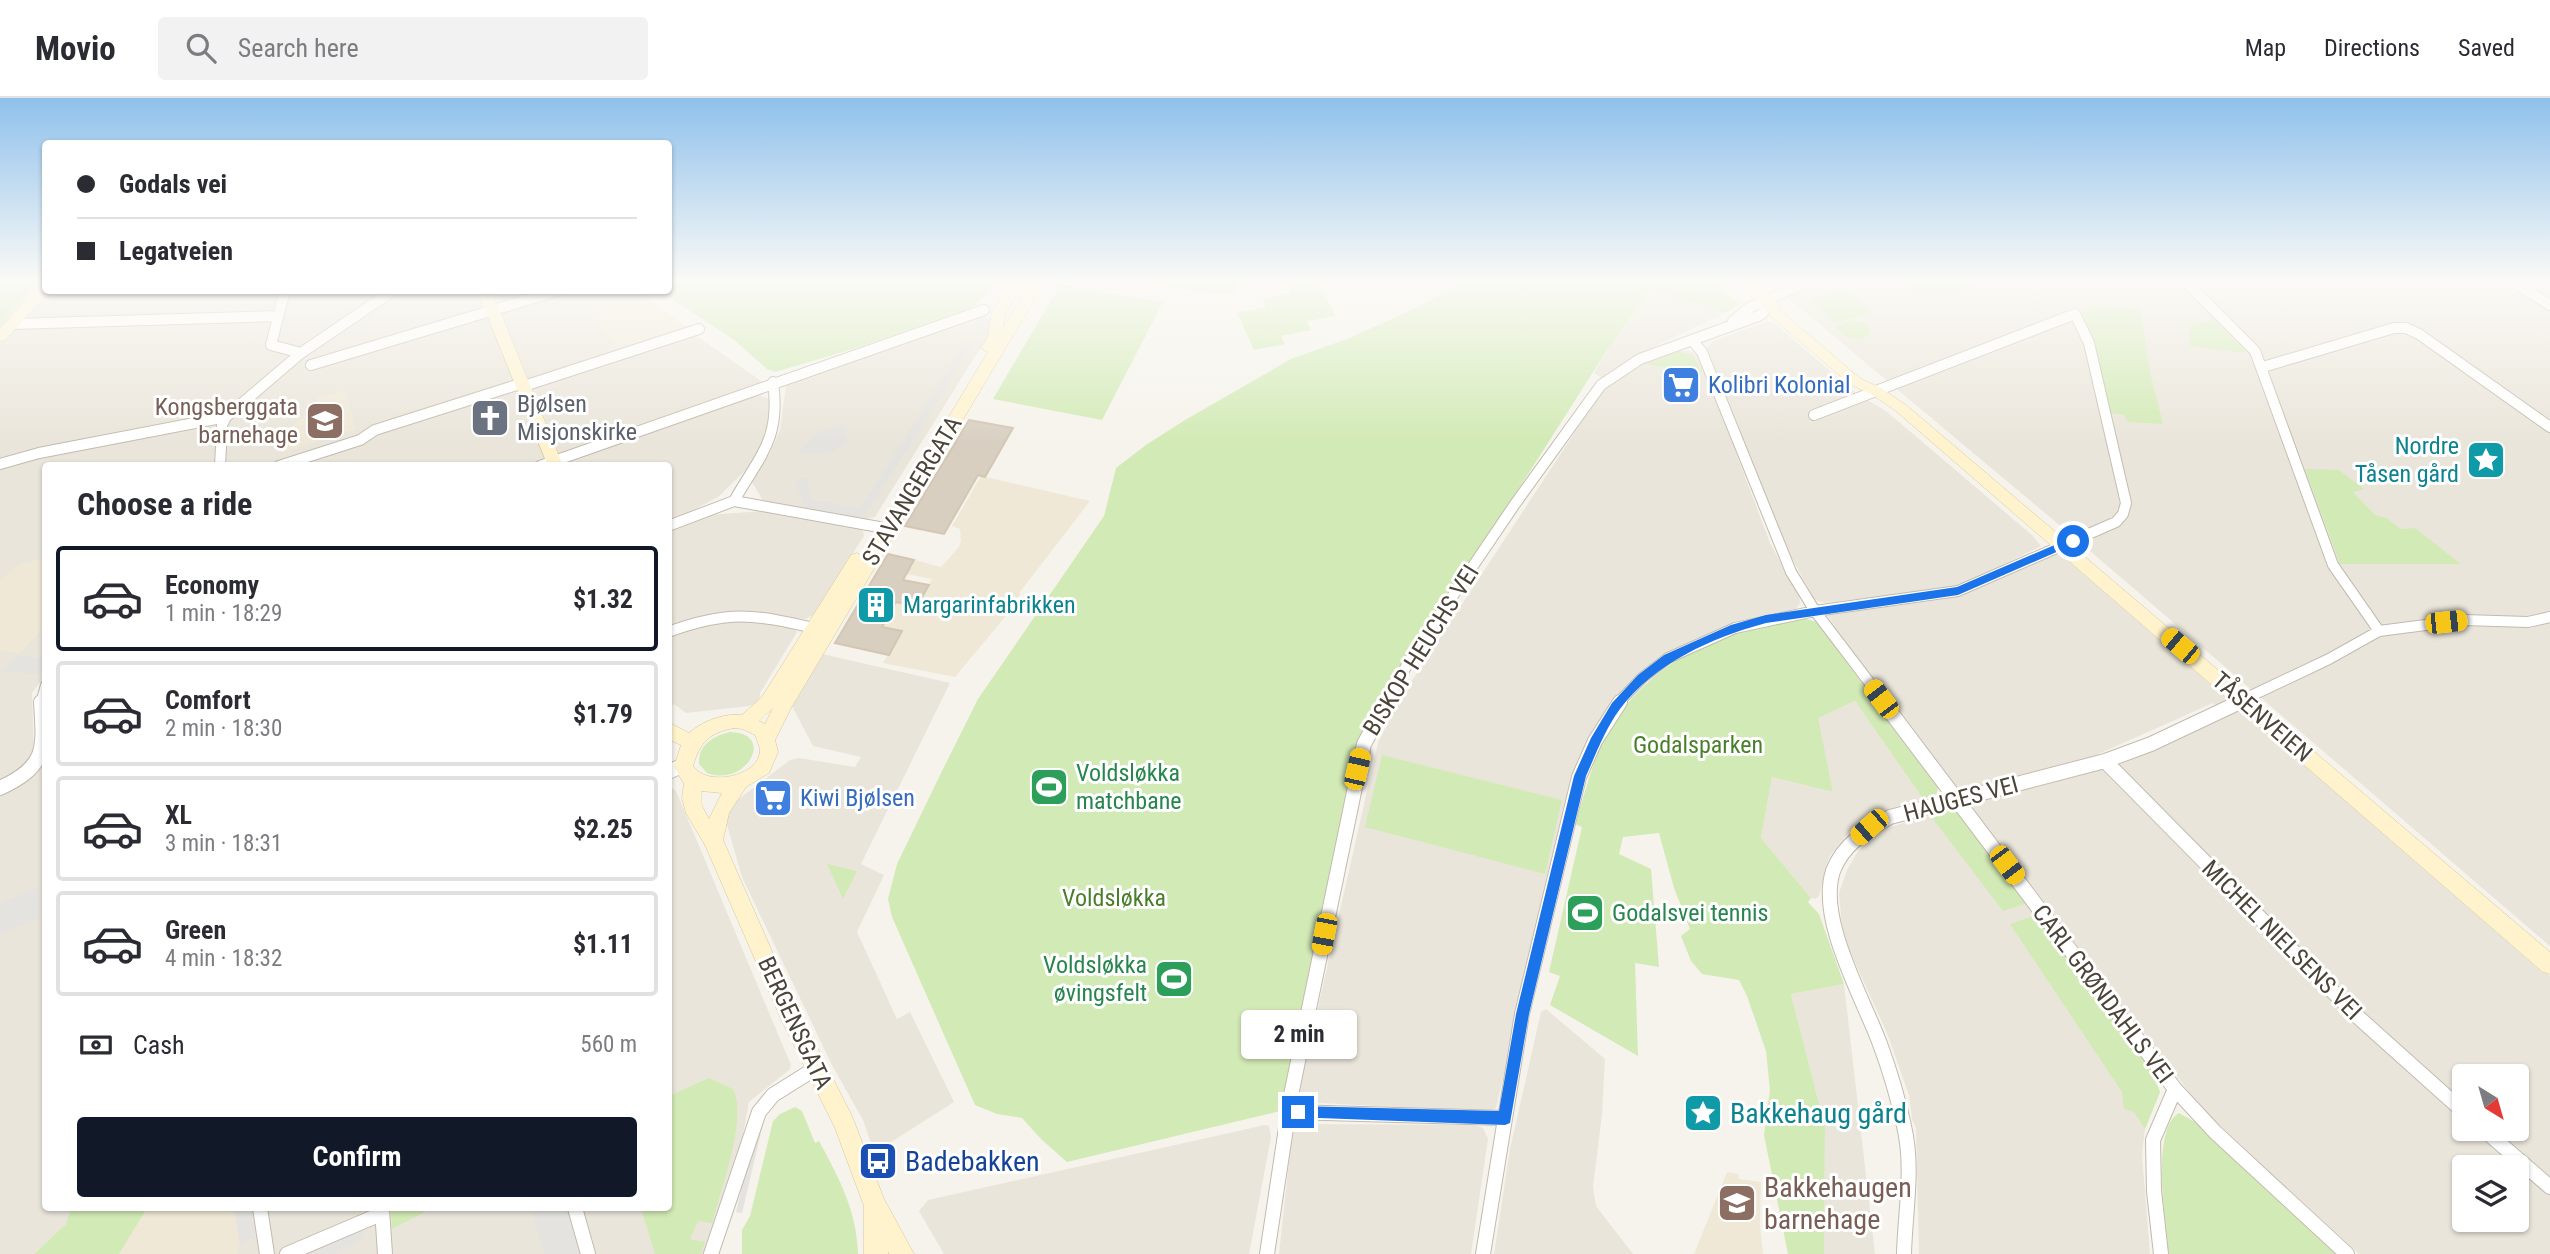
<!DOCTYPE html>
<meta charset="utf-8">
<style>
body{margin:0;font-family:"Roboto Condensed",sans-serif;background:#f2f2f3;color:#2b2b33;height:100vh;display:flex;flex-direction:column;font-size:26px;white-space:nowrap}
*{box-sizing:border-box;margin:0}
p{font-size:23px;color:#7c7c81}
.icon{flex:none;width:38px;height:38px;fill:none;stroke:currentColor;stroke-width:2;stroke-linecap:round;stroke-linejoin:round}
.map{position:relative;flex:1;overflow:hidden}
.panel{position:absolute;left:42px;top:364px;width:630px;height:749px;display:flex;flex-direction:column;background:#fff;border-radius:7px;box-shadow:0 2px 5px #0004}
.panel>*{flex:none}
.hud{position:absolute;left:42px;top:42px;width:630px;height:154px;border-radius:7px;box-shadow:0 2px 5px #0004;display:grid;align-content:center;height:154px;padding:0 35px;background:#fff}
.needle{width:46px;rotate:143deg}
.tools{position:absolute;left:2452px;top:966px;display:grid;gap:14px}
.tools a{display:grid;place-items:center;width:77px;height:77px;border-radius:7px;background:#fff;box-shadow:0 2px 5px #0004;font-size:35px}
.end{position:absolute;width:32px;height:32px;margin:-16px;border:9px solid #1a73e8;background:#fff;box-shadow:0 0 0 4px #fff}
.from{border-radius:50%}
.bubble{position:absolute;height:49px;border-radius:7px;background:#fff;box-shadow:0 2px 5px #0004;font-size:23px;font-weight:700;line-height:49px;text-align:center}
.car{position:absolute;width:21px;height:42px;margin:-21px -10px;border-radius:9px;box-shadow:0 0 5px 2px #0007;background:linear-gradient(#f5c518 24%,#345 0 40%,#f5c518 0 76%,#345 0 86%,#f5c518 0)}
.hud b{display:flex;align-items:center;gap:24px;height:66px;font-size:26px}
.hud b+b{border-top:2px solid #e1e1e2}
.hud i{width:18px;height:18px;background:#2b2b33}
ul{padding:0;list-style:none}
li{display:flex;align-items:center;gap:21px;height:105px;margin:0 14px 10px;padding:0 21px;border:4px solid #e1e1e2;border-radius:7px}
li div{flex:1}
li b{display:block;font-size:26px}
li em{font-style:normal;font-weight:700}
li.on{border-color:#111827}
li>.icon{width:63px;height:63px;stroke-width:1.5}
h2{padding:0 35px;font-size:32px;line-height:84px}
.pay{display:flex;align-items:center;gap:18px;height:77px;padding:0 35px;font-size:26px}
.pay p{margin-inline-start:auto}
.primary-button{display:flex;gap:14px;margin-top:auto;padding:14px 35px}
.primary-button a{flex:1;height:80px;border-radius:7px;background:#111827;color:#fff;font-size:28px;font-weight:700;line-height:80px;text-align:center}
header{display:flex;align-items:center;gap:42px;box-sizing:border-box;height:98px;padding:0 35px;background:#fff;border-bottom:2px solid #e1e1e2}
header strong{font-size:33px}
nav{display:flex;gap:38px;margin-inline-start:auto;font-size:24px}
.search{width:490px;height:63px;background:#f2f2f3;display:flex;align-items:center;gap:18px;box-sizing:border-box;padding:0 24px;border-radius:7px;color:#7c7c81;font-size:26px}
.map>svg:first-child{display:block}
.residential{fill:#eae5da;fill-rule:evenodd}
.education{fill:#efe8d6}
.green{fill:#d2eab5}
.parking{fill:#e5e3e0}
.building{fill:#d8cfc1;stroke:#d3c7b4;stroke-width:2}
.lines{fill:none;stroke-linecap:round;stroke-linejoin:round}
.street-far1-casing{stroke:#c2bbae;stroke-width:12}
.street-casing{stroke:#c2bbae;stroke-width:16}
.secondary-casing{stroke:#d6c79b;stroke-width:1}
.street-far1{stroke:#fff;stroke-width:10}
.street{stroke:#fff;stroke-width:14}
.secondary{fill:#fff3cd;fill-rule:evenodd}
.route{fill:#1a73e8}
.labels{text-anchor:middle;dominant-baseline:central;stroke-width:6;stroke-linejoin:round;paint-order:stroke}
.shop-label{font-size:24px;fill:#366cbe;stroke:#fff;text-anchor:start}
.worship-label{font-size:24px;fill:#5b616d;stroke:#fff;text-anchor:start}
.education-label{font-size:24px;fill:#785e54;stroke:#fff;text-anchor:end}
.culture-label{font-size:24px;fill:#0d838f;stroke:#fff;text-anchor:end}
.street-label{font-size:24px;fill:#4b4439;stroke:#fff}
.park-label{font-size:24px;fill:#4a7f2a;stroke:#fff}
.leisure-label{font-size:24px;fill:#27864d;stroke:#fff;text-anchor:start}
.near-culture-label{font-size:28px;fill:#0d838f;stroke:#fff;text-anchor:start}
.near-transit-label{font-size:28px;fill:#164399;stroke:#fff;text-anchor:start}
.near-education-label{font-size:28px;fill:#785e54;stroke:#fff;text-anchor:start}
</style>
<header>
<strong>Movio</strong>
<div class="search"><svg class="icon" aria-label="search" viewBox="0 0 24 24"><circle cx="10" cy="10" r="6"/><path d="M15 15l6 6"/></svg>Search here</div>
<nav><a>Map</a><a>Directions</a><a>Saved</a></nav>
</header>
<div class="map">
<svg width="2550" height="1156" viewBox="0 0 2550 1156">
<rect width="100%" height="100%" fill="#f6f3ec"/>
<path class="residential" d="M38 184H45L46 192 632 193 764 285 748 300 760 298 770 301V328L753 365 718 399 680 419 765 413 862 430 864 438 813 517 806 521 796 520 791 528 797 534 760 595 759 604 749 608 686 615 674 606 669 609 668 368H46L45 577 32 595 34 653 31 663 0 685V228Z
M1769 184H2550V848L2082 446Z
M1651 192 1725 215 1641 255 1601 280 1594 275 1611 246Z
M981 219 993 221 989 236 875 419 866 421 763 403 751 382 770 355 780 332 786 287Z
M1765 224H1773L1857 296 1886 313 2033 438 2041 448 1958 489 1825 505 1815 502 1782 443 1707 249 1713 243Z
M1675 252 1691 253 1700 259 1770 445 1799 497 1800 505 1796 511 1721 530 1682 548 1663 559 1601 622 1513 938 1496 1010 1487 1014 1302 1004 1299 993 1378 645 1387 626 1398 604 1594 305 1608 288 1642 265Z
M2053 455 2063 458 2223 595 2228 603 2218 609 2213 605 2094 658 1962 692 1955 688 1841 538 1828 518 1831 516 1945 501Z
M822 556 950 585 861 766 884 777 857 834 897 921 910 914 954 1004 882 1050 880 1045 872 1048 863 1022 832 967 742 779 725 720 732 706 790 662 799 660 855 669 861 659 813 648 791 606Z
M1855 603 1923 701 1878 714 1854 728 1829 759 1819 798 1815 801 1811 800 1761 740 1772 679 1833 694 1817 620Z
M2235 612 2250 617 2550 878V1156H2359L2203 1012 1971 709V705L2123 665ZM2464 978H2516V1031H2464ZM2464 1069H2516V1122H2464Z
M45 664 46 1110H106L66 1126 34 1156H0V696L21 686Z
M669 688 676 693 791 967 789 972 749 1004 737 1070 708 1156H119L147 1110H668Z
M1948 711 1954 713 2028 805 2160 994 2145 1031 2142 1056 2150 1156H1919L1916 1030 1912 1021 1909 997 1887 935 1849 851 1842 829 1839 795 1847 772 1858 753 1878 733Z
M1844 886 1875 1156H1824L1825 1029 1791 896Z
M1546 911 1605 961 1602 1016 1593 1089 1596 1108 1633 1156H1494L1510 1051 1541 914Z
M1298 1026 1475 1027 1483 1030 1488 1041 1471 1156H1279L1292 1037Z
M1265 1027 1269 1028 1271 1039 1249 1156H944L919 1113 928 1102Z"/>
<path class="education" d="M641 195 687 229 618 255 613 240 604 234 597 219Z
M345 292 356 331 281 355 282 339 316 304 315 301Z
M981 378 1090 403 1020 494 1019 502 955 579 883 565 901 534 882 529 886 509 892 510 896 504 917 507 932 481 906 476 915 462 941 469 959 449 961 443 960 431 952 428Z
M45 460V530L19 556 0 552V482L20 466Z
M1727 1074 1738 1076 1739 1081 1761 1084 1760 1127 1763 1156H1694Z
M147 1110H234L240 1148 237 1156H119Z"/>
<path class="green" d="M0 184H38L0 228Z
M669 184H1001L972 210 850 252 775 274 767 271 734 242 660 193 668 192Z
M1138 184H1232L1239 186 1233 195 1214 196Z
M1307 184H1318L1336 218 1307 223 1311 232 1281 238 1285 246 1254 252 1237 215 1266 209 1262 201 1291 196 1288 187Z
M1465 184H1715L1740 207 1725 215 1651 192 1611 246 1421 544 1365 648 1280 1013 1067 1064 1042 1042 1022 1020 997 1016 975 1007 892 819 888 801 897 766 943 671 978 601 1104 418 1116 370 1146 347 1185 322 1291 261 1347 241 1403 216Z
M1908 184H1968L1974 192 1916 197Z
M1060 187 1163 204 1102 322 993 301Z
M1845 191 1872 214 1836 226 1810 203Z
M2090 208 2140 212 2150 274 2163 326 2128 324 2124 317 2110 315 2080 216Z
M2213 221 2247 255 2190 248V228Z
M1853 222 1865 225 1871 232 1870 236C1859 246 1846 239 1836 231V228Z
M1678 253 1693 257 1702 273 1700 275 1647 266Z
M2305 371 2339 372 2364 391 2353 394 2375 417 2387 420 2400 431 2415 430 2461 466H2340Z
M1803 520 1817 524 1938 689 1937 696 1923 701 1855 603 1818 620 1833 694 1772 679 1761 740 1811 800 1808 804 1819 816 1844 886 1791 896 1825 1029 1824 1156H1788L1764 1037 1770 992 1766 953 1747 898 1739 882 1702 876 1691 863 1681 838 1690 831 1674 790 1659 735 1623 739 1619 756 1651 771 1659 869 1635 865 1638 958 1550 907 1560 878 1549 874 1582 729 1575 726C1583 701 1590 674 1600 650 1622 597 1676 554 1730 536 1753 529 1779 525 1803 520Z
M730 634C777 635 746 690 707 675L699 666C698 647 713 638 730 634Z
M1382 657 1562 702 1545 776 1365 729Z
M1948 711 1960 716 2028 805 2003 813 1930 717Z
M827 766 857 773 843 801Z
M2039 816 2151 971 2160 994 2145 1031 2134 1014 2124 1011 2122 994 2010 826Z
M709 980 733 991C748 1019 720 1095 712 1125L698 1123 690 1141 705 1144 701 1156H655L641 1110H668L669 998Z
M795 1009 802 1013 815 1045 819 1043C839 1080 857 1113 858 1156H742V1132L750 1118 773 1023 780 1016Z
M2179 1015 2195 1024 2336 1156H2169C2166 1127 2150 1031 2179 1015Z
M71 1110H147L119 1156H34L66 1126Z
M391 1110H439H432L392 1131Z"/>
<path class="parking" d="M965 245 973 246 864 420 805 409 795 382 806 379 813 402 860 410Z
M843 326 849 344 829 355H797L816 336Z
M17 557 45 561V572L41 576 1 574Z
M39 789 40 820 0 836V805Z
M761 1035 742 1115 736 1114 754 1036Z
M234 1110H251L255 1139 240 1146Z
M540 1110H570L583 1156H545L532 1117Z
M362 1129 364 1141 334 1156H307Z"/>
<path class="building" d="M503 308 508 321 477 331 473 318Z
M969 322 1013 330 985 379 978 377 944 436 905 428Z
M888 456 914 462 903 482 929 487 917 508 896 504 882 529 902 533 889 557 835 545Z"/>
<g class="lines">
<g class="street-far1-casing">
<path id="street-far1" d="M2186 184 2255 253 2333 467 2379 533
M2514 184 2550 207
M285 192 271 247 301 255
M1733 223 1749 210 1807 184
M13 226 278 218
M1692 242 1702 254 1791 474 1815 513 1885 605
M311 267 560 192
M2263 269 2394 230H2406L2419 236 2550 329
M524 288 699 231
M0 366 39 355 226 319
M220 368 222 327 226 319 301 255 394 192
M279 368 360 342 375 332 523 285
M540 368 984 212
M734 403C760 357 781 341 773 284
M668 428 734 403 879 429
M668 534C728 512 753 516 814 530
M41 605 46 587
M1386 605 1412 558 1515 406 1601 287 1640 261 1758 218 1763 215 1765 202
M1618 605 1642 580 1668 560 1735 530 1815 513 1958 493 2116 424 2123 416 2126 405 2089 245 2075 216 1814 317
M2236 605 2329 561 2379 533 2464 522 2528 524 2550 519"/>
</g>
<g class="street-casing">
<path id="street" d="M1883 604 2175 991 2215 1034 2347 1156
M2105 663 2358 919 2464 1014
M668 674 684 667
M0 690C47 668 44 651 41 604
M1289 1014 1505 1020
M2483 1031 2550 1089
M260 1110 267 1156
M575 1110 588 1156
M382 1111 385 1156
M287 1156 381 1116
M711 1156 759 1014 773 997 816 970
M1267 1156 1291 997 1364 646 1387 604
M1483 1156 1522 916 1579 679 1595 643 1620 604
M1904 1156C1905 1114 1914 1070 1904 1028 1898 1000 1890 973 1880 946 1863 900 1817 821 1833 773 1843 746 1867 732 1890 719L2105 663 2151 646 2240 604
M2161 1156 2154 1093 2153 1042 2175 991"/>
</g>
<g class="secondary-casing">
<path id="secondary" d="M1011 184H1025L1006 213 1003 230 1031 184H1045L791 610 775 642 778 654 769 675 746 689 729 715 723 742 796 908 852 1018 884 1101 914 1156H889L888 1153V1156H864V1108L835 1030 781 921 705 747 686 715 682 700 684 686 674 669 681 647 668 641V624L689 635C703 623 724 615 742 617L762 599 851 457 857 455 864 459 988 254 981 250 988 239 992 213ZM773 610 765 626 759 623ZM734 630 743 631 755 637C757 642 760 649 760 653 759 679 706 689 693 668 700 644 709 635 734 630ZM701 693 722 695 709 721 702 708Z
M1737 184C1756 183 1778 197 1781 213L1861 281 1881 290 1906 307 2550 854V876L2543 874 1896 313 1871 296 1851 287 1771 219 1758 202Z
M46 185V192H50L5 242 0 243V231L41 186Z
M477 192H491L563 368H548Z"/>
</g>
<use href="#street-far1" class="street-far1"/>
<use href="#street" class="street"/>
<use href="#secondary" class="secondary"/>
</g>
<linearGradient id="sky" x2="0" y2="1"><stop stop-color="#8fc1ec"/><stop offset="0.53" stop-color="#fbfaf6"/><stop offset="1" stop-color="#fbfaf6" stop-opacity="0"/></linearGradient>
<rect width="2550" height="346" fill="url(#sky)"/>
<path class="route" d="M2073 439 2077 440V445L1958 497 1766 525C1711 540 1655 565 1620 611 1605 631 1596 656 1586 678L1529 916 1510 1025 1505 1027 1293 1019V1010L1298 1008 1499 1013 1516 916 1574 678 1591 640 1612 605 1638 577 1664 557 1731 527 1766 517 1957 489Z"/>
<defs>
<g id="supermarket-square" transform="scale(2.0125)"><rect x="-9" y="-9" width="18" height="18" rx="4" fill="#3f7fe0" stroke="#fff"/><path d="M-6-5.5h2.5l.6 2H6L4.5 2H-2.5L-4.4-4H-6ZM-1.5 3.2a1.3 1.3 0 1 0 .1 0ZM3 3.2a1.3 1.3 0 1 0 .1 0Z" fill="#fff"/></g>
<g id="church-square" transform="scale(2.0125)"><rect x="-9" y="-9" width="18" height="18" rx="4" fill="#6b7280" stroke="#fff"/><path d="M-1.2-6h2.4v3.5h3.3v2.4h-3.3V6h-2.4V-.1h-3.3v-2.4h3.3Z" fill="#fff"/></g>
<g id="school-square" transform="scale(2.0125)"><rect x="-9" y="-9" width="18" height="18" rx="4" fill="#8d6e63" stroke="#fff"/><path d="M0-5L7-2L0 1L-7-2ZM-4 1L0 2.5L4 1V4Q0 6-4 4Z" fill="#fff"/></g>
<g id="sight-square" transform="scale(2.0125)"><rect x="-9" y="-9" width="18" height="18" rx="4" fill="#0f9aa8" stroke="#fff"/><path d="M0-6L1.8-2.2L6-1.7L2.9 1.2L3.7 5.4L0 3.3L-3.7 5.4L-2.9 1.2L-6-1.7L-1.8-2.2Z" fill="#fff"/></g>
<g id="building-square" transform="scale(2.0125)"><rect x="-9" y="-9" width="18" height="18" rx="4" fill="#0f9aa8" stroke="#fff"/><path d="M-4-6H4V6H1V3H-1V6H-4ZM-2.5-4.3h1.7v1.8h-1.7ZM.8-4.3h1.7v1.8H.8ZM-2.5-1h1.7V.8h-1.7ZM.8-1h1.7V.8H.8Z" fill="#fff"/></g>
<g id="stadium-square" transform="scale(2.0125)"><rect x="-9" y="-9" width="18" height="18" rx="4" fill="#2e9e5b" stroke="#fff"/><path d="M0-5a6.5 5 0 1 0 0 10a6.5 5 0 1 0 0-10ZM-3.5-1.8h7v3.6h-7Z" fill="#fff"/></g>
<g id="bus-square" transform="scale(2.0125)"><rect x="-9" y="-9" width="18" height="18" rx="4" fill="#1a4fb4" stroke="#fff"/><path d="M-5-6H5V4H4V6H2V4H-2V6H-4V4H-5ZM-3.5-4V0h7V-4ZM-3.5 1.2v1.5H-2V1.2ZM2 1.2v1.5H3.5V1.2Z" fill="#fff"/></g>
</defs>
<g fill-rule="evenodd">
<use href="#supermarket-square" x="1681" y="287"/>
<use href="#church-square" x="490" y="320"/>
<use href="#school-square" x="325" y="323"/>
<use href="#sight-square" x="2486" y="362"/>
<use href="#building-square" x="876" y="507"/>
<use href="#stadium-square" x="1049" y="689"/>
<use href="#supermarket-square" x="773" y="700"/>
<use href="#stadium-square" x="1585" y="815"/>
<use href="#stadium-square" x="1174" y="881"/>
<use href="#sight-square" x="1703" y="1015"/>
<use href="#bus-square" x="878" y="1063"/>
<use href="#school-square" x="1737" y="1105"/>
</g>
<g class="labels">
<g class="shop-label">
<text x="1708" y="287">Kolibri Kolonial</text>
<text x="800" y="700">Kiwi Bjølsen</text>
</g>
<g class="worship-label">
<text x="517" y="306">Bjølsen<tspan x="517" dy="28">Misjonskirke</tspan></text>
</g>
<g class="education-label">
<text x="298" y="309">Kongsberggata<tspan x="298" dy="28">barnehage</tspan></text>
</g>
<g class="culture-label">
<text x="2459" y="348">Nordre<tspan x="2459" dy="28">Tåsen gård</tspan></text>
<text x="903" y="507" text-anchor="start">Margarinfabrikken</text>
</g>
<g class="street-label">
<text transform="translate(912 393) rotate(-59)">STAVANGERGATA</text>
<text transform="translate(1421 552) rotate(-58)">BISKOP HEUCHS VEI</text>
<text transform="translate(2262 619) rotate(41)">TÅSENVEIEN</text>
<text transform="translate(1961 701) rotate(-15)">HAUGES VEI</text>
<text transform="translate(2282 842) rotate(45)">MICHEL NIELSENS VEI</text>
<text transform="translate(2103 896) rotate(53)">CARL GRØNDAHLS VEI</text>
<text transform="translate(795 925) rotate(65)">BERGENSGATA</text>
</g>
<g class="park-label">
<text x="1698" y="647">Godalsparken</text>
<text x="1114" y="800">Voldsløkka</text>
</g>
<g class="leisure-label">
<text x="1076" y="675">Voldsløkka<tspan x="1076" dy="28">matchbane</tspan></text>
<text x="1612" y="815">Godalsvei tennis</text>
<text x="1147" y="867" text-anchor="end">Voldsløkka<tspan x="1147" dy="28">øvingsfelt</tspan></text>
</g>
<g class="near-culture-label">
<text x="1730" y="1015">Bakkehaug gård</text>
</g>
<g class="near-transit-label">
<text x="905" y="1063">Badebakken</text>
</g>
<g class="near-education-label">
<text x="1764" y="1089">Bakkehaugen<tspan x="1764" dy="32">barnehage</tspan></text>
</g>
</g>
</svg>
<div class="tools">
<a><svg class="needle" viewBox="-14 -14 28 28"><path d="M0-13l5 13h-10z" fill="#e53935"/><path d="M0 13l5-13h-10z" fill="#7c7c81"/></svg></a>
<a><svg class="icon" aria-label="layers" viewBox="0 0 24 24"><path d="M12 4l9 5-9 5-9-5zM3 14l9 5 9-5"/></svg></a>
</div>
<i class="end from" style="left:2073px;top:443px"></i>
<i class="end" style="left:1298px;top:1014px"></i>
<div class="bubble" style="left:1241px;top:912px;width:116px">2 min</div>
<i class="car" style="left:2446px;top:524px;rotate:84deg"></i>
<i class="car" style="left:2180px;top:548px;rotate:310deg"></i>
<i class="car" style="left:1881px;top:601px;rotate:323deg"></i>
<i class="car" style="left:1357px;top:671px;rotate:13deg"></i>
<i class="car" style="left:1869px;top:729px;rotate:229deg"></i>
<i class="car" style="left:2007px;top:767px;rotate:143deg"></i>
<i class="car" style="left:1324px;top:836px;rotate:191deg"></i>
<div class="hud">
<b><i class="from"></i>Godals vei</b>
<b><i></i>Legatveien</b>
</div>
<section class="panel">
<h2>Choose a ride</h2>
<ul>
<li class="on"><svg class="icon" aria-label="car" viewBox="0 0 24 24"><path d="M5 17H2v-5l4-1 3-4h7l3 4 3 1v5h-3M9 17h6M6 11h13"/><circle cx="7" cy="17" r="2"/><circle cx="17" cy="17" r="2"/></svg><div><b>Economy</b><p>1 min · 18:29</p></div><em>$1.32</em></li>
<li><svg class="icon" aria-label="car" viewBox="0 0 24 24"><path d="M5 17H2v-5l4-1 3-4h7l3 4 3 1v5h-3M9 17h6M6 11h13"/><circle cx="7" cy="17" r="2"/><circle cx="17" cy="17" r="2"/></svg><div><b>Comfort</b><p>2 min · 18:30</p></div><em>$1.79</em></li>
<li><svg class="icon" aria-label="car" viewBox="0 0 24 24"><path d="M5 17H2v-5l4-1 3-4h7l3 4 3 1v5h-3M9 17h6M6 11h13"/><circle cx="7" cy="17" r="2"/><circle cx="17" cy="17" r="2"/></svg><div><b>XL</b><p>3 min · 18:31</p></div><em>$2.25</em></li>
<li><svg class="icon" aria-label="car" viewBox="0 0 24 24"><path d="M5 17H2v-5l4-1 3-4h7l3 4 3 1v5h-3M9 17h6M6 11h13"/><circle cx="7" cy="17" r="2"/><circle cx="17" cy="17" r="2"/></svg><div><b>Green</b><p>4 min · 18:32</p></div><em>$1.11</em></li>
</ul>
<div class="pay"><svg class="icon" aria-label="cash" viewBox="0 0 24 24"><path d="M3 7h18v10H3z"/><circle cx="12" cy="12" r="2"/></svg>Cash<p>560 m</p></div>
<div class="primary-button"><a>Confirm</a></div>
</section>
</div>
